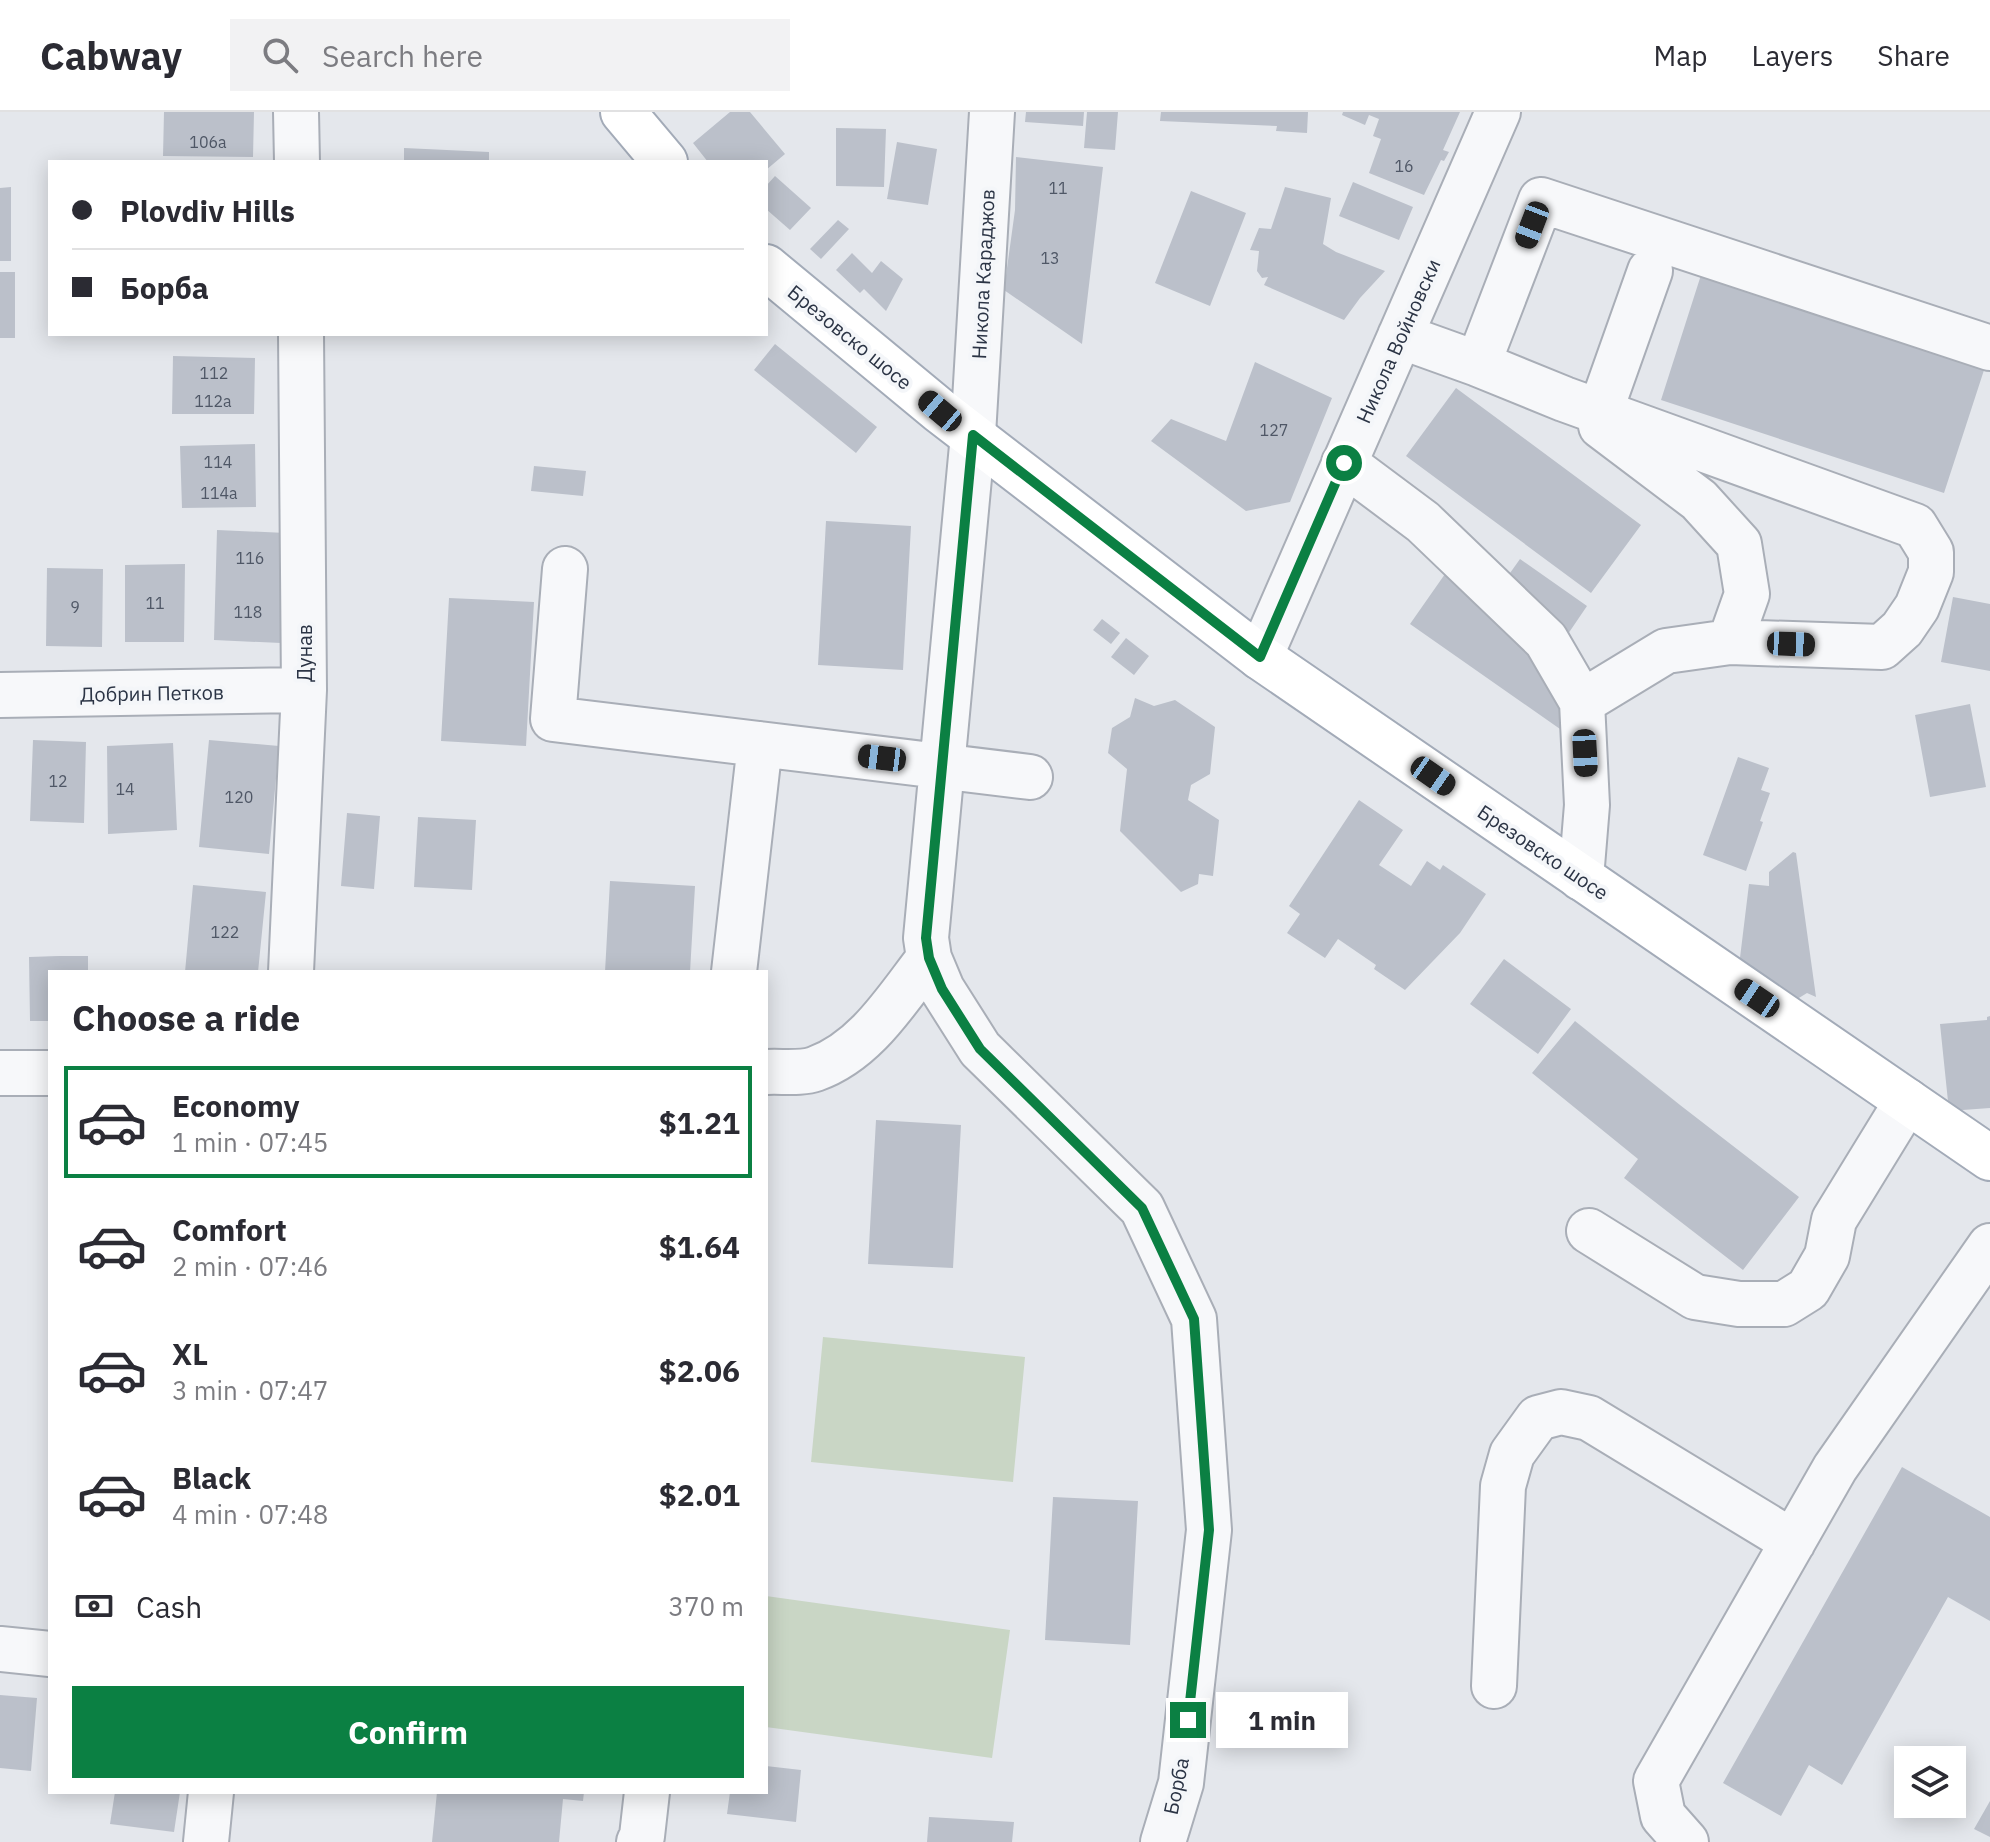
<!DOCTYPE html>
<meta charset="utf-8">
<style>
body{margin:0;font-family:"IBM Plex Sans",sans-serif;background:#f2f2f3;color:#2b2b33;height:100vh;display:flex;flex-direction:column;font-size:30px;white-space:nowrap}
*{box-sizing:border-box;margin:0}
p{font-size:26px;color:#7c7c81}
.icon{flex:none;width:44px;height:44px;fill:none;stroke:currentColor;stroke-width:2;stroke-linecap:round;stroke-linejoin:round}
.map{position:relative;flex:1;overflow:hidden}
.sheet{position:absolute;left:48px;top:858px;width:720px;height:824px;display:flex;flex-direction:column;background:#fff;border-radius:0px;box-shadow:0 4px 20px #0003}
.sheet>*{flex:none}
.guide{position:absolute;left:48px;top:48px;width:720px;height:176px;border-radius:0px;box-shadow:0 4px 20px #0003;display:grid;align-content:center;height:176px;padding:0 24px;background:#fff}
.tools{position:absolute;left:1894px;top:1634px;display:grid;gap:16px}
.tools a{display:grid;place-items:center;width:72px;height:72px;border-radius:0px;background:#fff;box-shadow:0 4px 20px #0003;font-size:40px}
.end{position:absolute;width:36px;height:36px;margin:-18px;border:10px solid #0b8043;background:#fff;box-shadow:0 0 0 4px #fff}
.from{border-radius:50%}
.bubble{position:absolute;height:56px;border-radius:0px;background:#fff;box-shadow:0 4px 20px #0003;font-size:26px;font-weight:700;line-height:56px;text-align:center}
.car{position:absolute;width:24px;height:48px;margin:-24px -12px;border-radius:10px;box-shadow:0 0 6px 2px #0007;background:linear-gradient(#222 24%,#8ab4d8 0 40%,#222 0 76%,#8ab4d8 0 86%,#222 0)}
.guide b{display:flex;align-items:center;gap:28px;height:76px;font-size:30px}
.guide b+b{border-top:2px solid #e1e1e2}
.guide i{width:20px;height:20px;background:#2b2b33}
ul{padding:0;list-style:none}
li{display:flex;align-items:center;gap:24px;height:112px;margin:0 16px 12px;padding:0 8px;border:4px solid transparent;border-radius:0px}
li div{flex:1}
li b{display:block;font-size:30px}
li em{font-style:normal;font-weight:700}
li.selected{border-color:#0b8043}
li>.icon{width:72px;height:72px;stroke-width:1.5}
h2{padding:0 24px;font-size:36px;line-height:96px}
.pay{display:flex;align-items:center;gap:20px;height:88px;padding:0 24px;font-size:30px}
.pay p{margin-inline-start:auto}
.cta{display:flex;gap:16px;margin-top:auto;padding:16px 24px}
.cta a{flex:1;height:92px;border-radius:0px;background:#0b8043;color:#fff;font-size:32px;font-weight:700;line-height:92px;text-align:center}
header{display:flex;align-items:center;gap:48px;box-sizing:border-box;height:112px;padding:0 40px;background:#fff;border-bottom:2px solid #e1e1e2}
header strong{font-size:38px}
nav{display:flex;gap:44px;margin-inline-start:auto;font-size:28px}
.search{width:560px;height:72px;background:#f2f2f3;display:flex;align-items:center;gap:20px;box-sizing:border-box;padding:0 28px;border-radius:0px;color:#7c7c81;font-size:30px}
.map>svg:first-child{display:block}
.green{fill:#c9d6c5}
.building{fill:#bbc0ca}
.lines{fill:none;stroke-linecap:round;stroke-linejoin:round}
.minor-casing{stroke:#a9aeb7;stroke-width:48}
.major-casing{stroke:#a3abb8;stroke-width:48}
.minor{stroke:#f7f8fa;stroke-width:44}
.major{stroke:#fff;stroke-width:44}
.route{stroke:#0b8043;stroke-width:10}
.labels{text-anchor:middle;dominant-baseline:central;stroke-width:8;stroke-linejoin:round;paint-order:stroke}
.number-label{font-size:16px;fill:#4f5766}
.street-label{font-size:20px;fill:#2b3445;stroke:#f4f6f9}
</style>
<header>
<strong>Cabway</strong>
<div class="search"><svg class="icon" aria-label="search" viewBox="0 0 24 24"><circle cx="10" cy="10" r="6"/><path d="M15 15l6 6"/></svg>Search here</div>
<nav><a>Map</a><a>Layers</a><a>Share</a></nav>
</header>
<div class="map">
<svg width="1990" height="1730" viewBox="0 0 1990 1730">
<rect width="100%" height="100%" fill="#e4e7ec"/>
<path class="green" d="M823 1225 1025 1245 1013 1370 811 1350Z
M766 1484 1010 1518 992 1646 766 1615Z"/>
<path class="building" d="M164 0H254L253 45 163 44Z
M730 0H750L785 42 766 58V50H708L693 31Z
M1026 0H1084L1083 14 1025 10Z
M1087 0H1118L1115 38 1084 36Z
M1161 0H1308L1307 21 1276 19 1277 14 1160 9Z
M1343 0H1460L1443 38 1449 40 1444 49 1441 48 1424 83 1369 61 1381 27 1373 24 1379 7 1369 3 1365 13 1342 3Z
M836 16 886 17 884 75 836 74Z
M897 30 937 37 928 93 887 87Z
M404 36 489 40V50H404Z
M1016 45 1103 55 1082 232 1004 178 1015 98Z
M775 64 811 96 790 118 766 97V74Z
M1353 70 1413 95 1399 128 1339 104Z
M11 75V149H0V76Z
M1285 75 1331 86 1323 132 1336 140 1385 159 1360 186 1344 208 1264 173 1268 165 1262 166 1257 159 1259 139 1250 138 1259 116 1271 117Z
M1191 79 1246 101 1210 194 1155 171Z
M838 108 849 117 821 147 810 137Z
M852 141 872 161 881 149 903 167 886 199 864 177 860 181 836 158Z
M0 160H15V226H0Z
M1701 163 1985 255 1944 381 1661 288Z
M775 232 877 315 856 341 754 258Z
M173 244 255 246 254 302H172Z
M1255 250 1332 286 1290 390 1246 399 1151 329 1171 307 1226 329Z
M1456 276 1641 413 1591 481 1406 344Z
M255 332 256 395 182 396 180 334Z
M534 354 586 359 583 384 531 379Z
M826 409 911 414 903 558 818 553Z
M217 418 286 421 281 531 214 528Z
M1520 447 1587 494 1553 544 1580 631 1410 512 1445 462 1488 492Z
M185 452 184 530H125V453Z
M47 456 103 457 102 535 46 534Z
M1953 485 1990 492V559L1941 550Z
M449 486 534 490 526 634 441 629Z
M1102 507 1120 521 1111 532 1093 518Z
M1126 526 1149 544 1134 563 1111 545Z
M1135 586 1154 594 1175 588 1215 615 1210 662 1191 673 1188 688 1219 708 1213 764 1199 762 1198 772 1181 780 1120 719 1127 657 1108 641 1112 616 1130 605Z
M1970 592 1986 675 1930 685 1915 603Z
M33 628 86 630 84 711 30 709Z
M209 628 279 634 269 742 199 735Z
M173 631 177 718 108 722 107 634Z
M1738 645 1769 656 1761 678 1770 681 1760 709 1763 710 1746 759 1703 743Z
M1359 688 1403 718 1379 753 1411 774 1427 749 1440 758 1443 753 1486 782 1460 821 1405 878 1374 857 1376 853 1338 827 1325 846 1287 821 1300 802 1289 794Z
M347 701 380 704 374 777 341 774Z
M418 705 476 708 472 778 414 775Z
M1793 740 1796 741 1816 885 1807 881 1794 889 1739 854 1749 772 1769 774V760Z
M610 769 695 774 690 860H605Z
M193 773 266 780 258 860H185Z
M58 844H88V860H50V909H30L29 845Z
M1504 847 1571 897 1538 942 1470 892Z
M1990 904V996L1949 999 1940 912 1987 908V905Z
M1575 909 1680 993 1799 1085 1743 1158 1624 1066 1638 1047 1532 961Z
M876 1008 961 1013 953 1156 868 1152Z
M1902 1355 1990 1405V1509L1948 1485 1842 1673 1809 1653 1781 1704 1723 1671Z
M1053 1385 1138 1389 1130 1533 1045 1528Z
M0 1583 37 1586 31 1659 0 1656Z
M766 1654 801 1658 796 1710 727 1702 730 1680H766Z
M115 1680H180L174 1720 110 1712Z
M437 1680H513L536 1682V1680H584L583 1689 563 1687 559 1730H432Z
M1990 1689V1725L1974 1717Z
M929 1705 1014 1710 1012 1730H927Z"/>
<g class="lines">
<g class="minor-casing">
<path id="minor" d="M296 0 297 50
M992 0 973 323 926 826 929 846 942 877 980 937 1142 1096 1194 1207 1209 1418 1181 1671 1163 1730
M1400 224 1478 252 1564 287 1915 414 1931 440V460L1917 495 1902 517 1882 535 1730 530 1666 539 1582 590
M1478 252 1541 88 1990 236
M1600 300 1650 159
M1601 314 1699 388 1739 432 1747 482 1730 530
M1344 351 1423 410 1546 528 1582 590 1587 693 1581 766
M565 457 553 607 1030 665
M1260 545 1498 0
M0 583 304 578
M291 860 304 578 301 222
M734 860 760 632
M766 960C781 959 801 962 815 957 866 939 897 887 929 846
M0 961H50
M1589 1119 1695 1185 1739 1192H1784L1808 1177 1827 1144 1834 1108 1907 989
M0 1537 50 1542
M1494 1574 1503 1374 1512 1342 1538 1306 1561 1300 1589 1306 1793 1430
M206 1730 211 1680
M639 1730 642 1724 647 1680
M1686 1730 1663 1704 1656 1669 1835 1356 1990 1134"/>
</g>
<g class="major-casing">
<path id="major" d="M623 0 665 50
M766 155 940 299 1260 545 1990 1046"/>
</g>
<use href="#minor" class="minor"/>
<use href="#major" class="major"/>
</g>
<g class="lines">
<path class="route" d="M1188 1608 1209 1418 1194 1207 1142 1096 980 937 942 877 929 846 926 826 973 323 1260 545 1344 351"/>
</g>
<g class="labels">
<g class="number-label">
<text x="208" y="30">106a</text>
<text x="1404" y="54">16</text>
<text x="1058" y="76">11</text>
<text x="1050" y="146">13</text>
<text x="214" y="261">112</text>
<text x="213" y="289">112a</text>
<text x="1274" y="318">127</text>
<text x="218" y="350">114</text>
<text x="219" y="381">114a</text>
<text x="250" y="446">116</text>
<text x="155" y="491">11</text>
<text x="75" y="495">9</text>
<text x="248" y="500">118</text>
<text x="58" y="669">12</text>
<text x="125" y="677">14</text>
<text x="239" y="685">120</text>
<text x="225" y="820">122</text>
</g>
<g class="street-label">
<text transform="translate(983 162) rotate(-87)">Никола Караджов</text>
<text transform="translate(850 225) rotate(39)">Брезовско шосе</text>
<text transform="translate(1398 229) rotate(-66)">Никола Войновски</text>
<text transform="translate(304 541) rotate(-90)">Дунав</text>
<text transform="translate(152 581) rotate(-1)">Добрин Петков</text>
<text transform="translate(1543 740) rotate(34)">Брезовско шосе</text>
<text transform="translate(1176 1674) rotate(-78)">Борба</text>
</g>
</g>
</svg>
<div class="tools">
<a><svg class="icon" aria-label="layers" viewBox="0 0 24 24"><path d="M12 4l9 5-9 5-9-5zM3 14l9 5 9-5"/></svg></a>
</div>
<i class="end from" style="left:1344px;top:351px"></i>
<i class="end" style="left:1188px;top:1608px"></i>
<div class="bubble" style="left:1216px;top:1580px;width:132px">1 min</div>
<i class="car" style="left:1532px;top:113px;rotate:201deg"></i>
<i class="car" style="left:940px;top:299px;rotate:310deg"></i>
<i class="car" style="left:1791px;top:532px;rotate:92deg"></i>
<i class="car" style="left:1585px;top:641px;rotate:177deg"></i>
<i class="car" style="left:882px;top:646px;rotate:277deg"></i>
<i class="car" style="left:1433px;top:664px;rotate:125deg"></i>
<i class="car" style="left:1757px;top:886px;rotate:304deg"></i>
<div class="guide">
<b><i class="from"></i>Plovdiv Hills</b>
<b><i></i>Борба</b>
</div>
<section class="sheet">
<h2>Choose a ride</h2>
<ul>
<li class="selected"><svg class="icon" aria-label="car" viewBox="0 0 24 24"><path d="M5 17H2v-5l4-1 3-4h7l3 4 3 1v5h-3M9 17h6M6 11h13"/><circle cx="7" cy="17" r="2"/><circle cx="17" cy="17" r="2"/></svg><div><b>Economy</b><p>1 min · 07:45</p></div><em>$1.21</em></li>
<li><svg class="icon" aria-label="car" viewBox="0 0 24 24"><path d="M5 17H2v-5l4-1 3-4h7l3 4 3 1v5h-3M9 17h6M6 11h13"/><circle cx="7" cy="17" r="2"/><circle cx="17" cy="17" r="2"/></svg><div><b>Comfort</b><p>2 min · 07:46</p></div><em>$1.64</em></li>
<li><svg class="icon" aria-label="car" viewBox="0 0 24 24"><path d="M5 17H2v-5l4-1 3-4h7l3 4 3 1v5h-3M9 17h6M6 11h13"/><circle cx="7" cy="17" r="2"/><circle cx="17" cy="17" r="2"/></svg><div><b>XL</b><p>3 min · 07:47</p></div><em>$2.06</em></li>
<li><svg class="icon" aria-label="car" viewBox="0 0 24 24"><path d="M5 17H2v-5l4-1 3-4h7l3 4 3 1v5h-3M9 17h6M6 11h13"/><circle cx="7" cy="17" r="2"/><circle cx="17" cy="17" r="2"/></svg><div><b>Black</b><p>4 min · 07:48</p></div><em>$2.01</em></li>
</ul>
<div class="pay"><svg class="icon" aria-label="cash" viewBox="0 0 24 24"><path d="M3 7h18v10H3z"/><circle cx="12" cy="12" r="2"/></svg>Cash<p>370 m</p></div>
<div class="cta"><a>Confirm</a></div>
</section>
</div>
